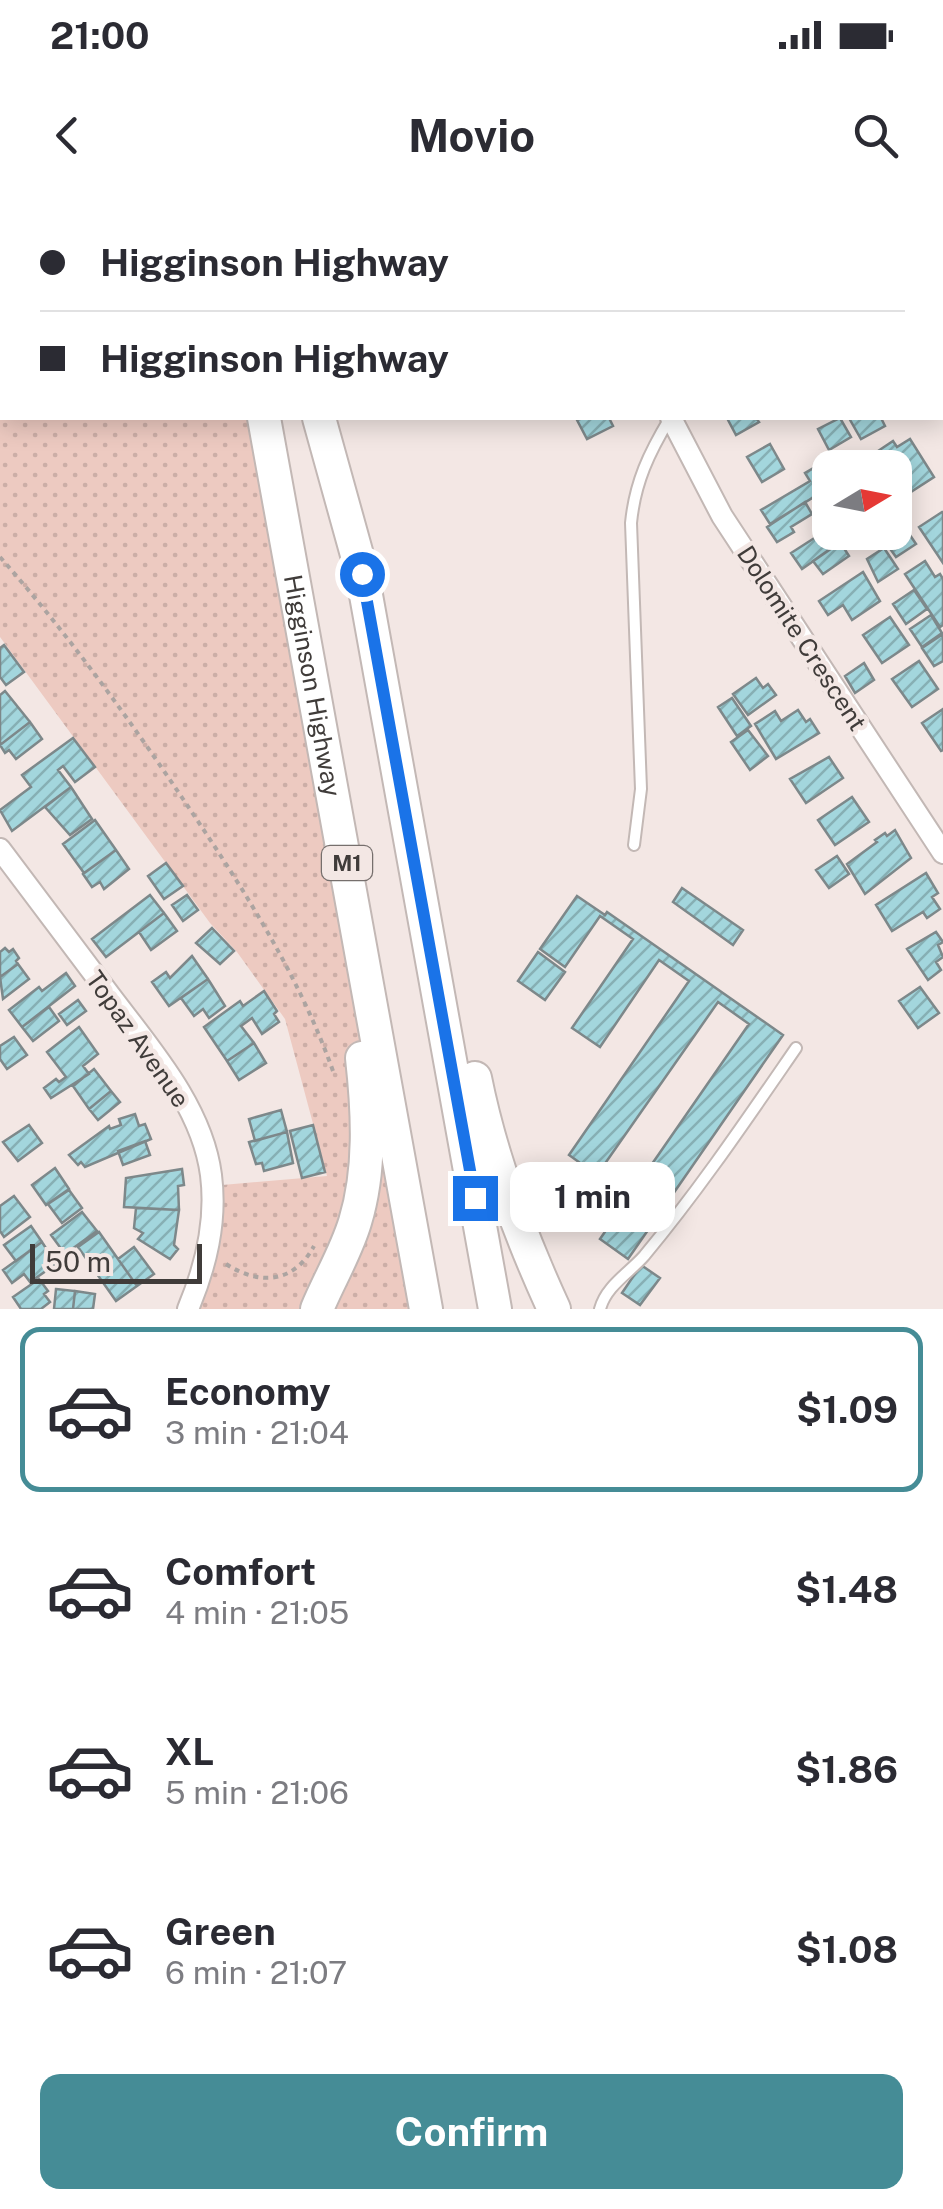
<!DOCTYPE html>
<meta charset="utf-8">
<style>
body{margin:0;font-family:"Public Sans",sans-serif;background:#f2f2f3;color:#2b2b33;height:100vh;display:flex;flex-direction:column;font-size:38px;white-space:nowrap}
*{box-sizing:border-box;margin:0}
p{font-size:32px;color:#7c7c81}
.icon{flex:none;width:55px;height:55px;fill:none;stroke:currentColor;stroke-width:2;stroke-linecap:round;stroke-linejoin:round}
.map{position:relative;height:1109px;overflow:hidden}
.side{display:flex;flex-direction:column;background:#fff;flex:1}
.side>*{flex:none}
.hud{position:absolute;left:0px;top:0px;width:945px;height:220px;box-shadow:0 5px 25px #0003;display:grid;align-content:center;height:220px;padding:0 40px;background:#fff}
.needle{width:65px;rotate:80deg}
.tools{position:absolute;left:812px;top:250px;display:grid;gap:20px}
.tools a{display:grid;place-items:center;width:100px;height:100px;border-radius:20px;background:#fff;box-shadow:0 5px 25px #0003;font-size:50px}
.scale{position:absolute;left:30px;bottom:25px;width:172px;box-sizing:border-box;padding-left:10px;border:5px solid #403c3a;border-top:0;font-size:28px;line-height:35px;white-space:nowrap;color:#403c3a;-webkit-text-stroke:8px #f3e7e4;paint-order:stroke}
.end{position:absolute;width:45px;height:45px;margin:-22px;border:12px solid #1a73e8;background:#fff;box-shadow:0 0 0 5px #fff}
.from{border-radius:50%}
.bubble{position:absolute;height:70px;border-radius:20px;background:#fff;box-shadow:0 5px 25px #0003;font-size:32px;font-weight:700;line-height:70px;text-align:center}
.hud b{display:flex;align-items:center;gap:35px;height:95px;font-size:38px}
.hud b+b{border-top:2px solid #e1e1e2}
.hud i{width:25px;height:25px;background:#2b2b33}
ul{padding:18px 0 0;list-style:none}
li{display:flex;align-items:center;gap:30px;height:165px;margin:0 20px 15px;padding:0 20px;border:5px solid transparent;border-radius:20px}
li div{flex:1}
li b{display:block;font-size:38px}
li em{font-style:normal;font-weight:700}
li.current{border-color:#458c96}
li>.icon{width:90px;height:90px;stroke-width:1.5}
.button{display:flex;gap:20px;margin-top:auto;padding:20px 40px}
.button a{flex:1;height:115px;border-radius:20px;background:#458c96;color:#fff;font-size:40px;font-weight:700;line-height:115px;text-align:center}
.status{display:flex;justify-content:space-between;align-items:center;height:70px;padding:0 50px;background:#fff;direction:ltr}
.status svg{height:28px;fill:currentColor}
header{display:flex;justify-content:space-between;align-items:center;height:130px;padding:0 40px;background:#fff;font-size:45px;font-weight:700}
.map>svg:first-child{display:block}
.grass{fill:url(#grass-dots)}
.building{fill:url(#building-hatch);stroke:#7d888a;stroke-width:2.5}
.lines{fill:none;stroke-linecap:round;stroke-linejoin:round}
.service-casing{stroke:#c3b8b5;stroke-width:14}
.minor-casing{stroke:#c3b8b5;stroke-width:24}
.tertiary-casing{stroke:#c3b8b5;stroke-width:29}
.trunk-casing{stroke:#c3b8b5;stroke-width:36}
.path{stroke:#aca4a1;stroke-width:4;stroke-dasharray:5 5;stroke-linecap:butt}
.service{stroke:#fff;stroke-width:10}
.minor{stroke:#fff;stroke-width:20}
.tertiary{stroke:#fff;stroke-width:25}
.trunk{stroke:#fff;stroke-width:32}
.route{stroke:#1a73e8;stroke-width:12}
.labels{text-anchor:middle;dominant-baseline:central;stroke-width:9;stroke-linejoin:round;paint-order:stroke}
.shield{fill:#f3e7e4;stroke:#766f6d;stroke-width:2.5}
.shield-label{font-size:22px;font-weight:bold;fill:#403c3a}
.street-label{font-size:25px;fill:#403c3a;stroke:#f3e7e4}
</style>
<div class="status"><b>21:00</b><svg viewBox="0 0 49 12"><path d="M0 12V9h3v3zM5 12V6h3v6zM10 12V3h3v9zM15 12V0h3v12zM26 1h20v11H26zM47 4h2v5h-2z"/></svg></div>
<header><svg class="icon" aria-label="back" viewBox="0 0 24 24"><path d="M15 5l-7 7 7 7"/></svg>Movio<svg class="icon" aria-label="search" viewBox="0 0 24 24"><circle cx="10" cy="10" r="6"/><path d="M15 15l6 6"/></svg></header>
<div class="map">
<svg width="943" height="1109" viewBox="0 0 943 1109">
<defs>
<pattern id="grass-dots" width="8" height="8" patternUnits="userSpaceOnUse" patternTransform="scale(2.5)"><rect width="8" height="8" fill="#edcac1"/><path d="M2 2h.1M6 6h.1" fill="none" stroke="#ccaea7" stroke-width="1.8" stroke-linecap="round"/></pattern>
<pattern id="building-hatch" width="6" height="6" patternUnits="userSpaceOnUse" patternTransform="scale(2.5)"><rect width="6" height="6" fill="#a3d6dd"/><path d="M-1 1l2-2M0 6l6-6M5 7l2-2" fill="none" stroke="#86afb4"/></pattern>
</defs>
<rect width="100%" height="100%" fill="#f3e7e4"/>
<path class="grass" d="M0 0H223V2H2V218H263L425 1109H186L211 986 327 976 285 819 237 752 210 723 0 437Z"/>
<path class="building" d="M583 218H609L613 226 587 239 577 220Z
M727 218H756L759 222 736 235Z
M840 218 851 237 829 250 818 229Z
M849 218H881L885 226 861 239Z
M910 239 934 277 900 299 895 291V268H880L872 255 893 241 897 247Z
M770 244 784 269 762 282 747 257Z
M860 252 867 261 864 268H840L838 264Z
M824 262 830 270V287L770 324 761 310 810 281 805 273Z
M805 302 812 314 791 327 794 332 777 342 767 327Z
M942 312 943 313V363L919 327Z
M901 322 916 344 896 357 881 336 895 332V326Z
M830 328V332H855L802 369 791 353Z
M840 342 849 356 823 374 813 361Z
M884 348 898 369 878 382 867 359Z
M925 361 935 377 940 374 943 379V425L940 427 905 374Z
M863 372 880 401 852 420 843 405 828 415 819 401Z
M914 390 927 409 906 424 893 404Z
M931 415 942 433 922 447 910 429Z
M890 417 909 445 882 463 863 435Z
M943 434V461L934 466 922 448Z
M4 445 24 472 6 485 0 477V448Z
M919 461 938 489 912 507 892 479Z
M864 463 874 480 855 493 845 476Z
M756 478 763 488 768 484 776 495 748 515 733 494Z
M5 491 30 522 0 545V495Z
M732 498 751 526 737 536 718 507Z
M943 509V550L941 551 922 523Z
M798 510 806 522 810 519 819 533 776 559 755 524 775 511 781 521Z
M30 522 42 539 16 559 9 550 5 553 0 545Z
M748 530 768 556 750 570 731 542Z
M73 538 95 567 75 582 63 566 58 570 71 587 12 631 0 610 31 587 22 575Z
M829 557 843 578 806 603 790 579Z
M71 587 92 619 70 635 45 607Z
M852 597 869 622 835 645 818 620Z
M95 620 116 650 84 673 63 644Z
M895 630 911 658 865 694 847 664 877 642 875 640 885 633 887 636Z
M116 650 129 669 104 689 100 682 92 687 83 674Z
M837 656 849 674 829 688 816 670Z
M166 663 183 686 164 699 148 676Z
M926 673 938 693 932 697 940 709 927 718 923 712 892 731 876 705Z
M682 688 743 730 733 745 673 702Z
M150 695 164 713 106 757 92 739Z
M187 695 198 710 183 721 172 705Z
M577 696 605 715 607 712 783 835 628 1059 600 1039 749 824 718 802 597 975 569 955 689 781 659 760 600 847 572 828 633 739 600 716 565 767 540 749Z
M164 713 177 731 151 750 139 732Z
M212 728 234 751 220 764 196 743Z
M936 732 943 742 938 745 943 757 936 762 941 770 928 780 907 749Z
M5 748 9 752 13 749 19 758 16 761 18 764 0 777V752Z
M538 752 565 772 545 800 518 781Z
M192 756 208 779 169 806 152 782 166 772 170 778Z
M18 764 29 779 3 799 0 777Z
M66 773 75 786 22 827 9 810 39 787 42 791Z
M208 779 225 806 209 818 203 809 194 816 181 798Z
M920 787 939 813 918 828 899 801Z
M264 791 277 811 274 814 279 822 262 834 252 818 241 826 254 843 227 861 204 827 240 801 243 806Z
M78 800 86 811 67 825 59 814Z
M49 807 59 821 33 841 22 827Z
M79 827 98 854 83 866 89 874 51 898 44 888 56 879 59 882 66 877 47 852Z
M14 837 27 855 7 869 0 859V846Z
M254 843 266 863 239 880 227 861Z
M94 869 111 891 89 909 73 886Z
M111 891 120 902 98 920 89 909Z
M281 910 287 932 255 941 249 919Z
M135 914 139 926 145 924 151 939 85 967 81 962 78 965 69 955 109 926 110 929 121 925 119 919Z
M29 925 42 943 18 961 3 942Z
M313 925 325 972 302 978 290 931Z
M287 932 293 963 264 971 262 963 256 964 249 942Z
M145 941 150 955 123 965 118 951Z
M55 968 69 989 46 1005 32 985Z
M182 969 184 985 178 986 179 1010 124 1007 126 978Z
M69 990 82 1008 62 1023 48 1004Z
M14 996 30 1017 4 1037 0 1031V1006Z
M136 1008 179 1010 174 1045 178 1049 170 1059 138 1039 143 1033 134 1028Z
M82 1012 97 1031 65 1054 51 1035Z
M31 1026 42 1042 16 1061 4 1045Z
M99 1032 137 1086 116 1101 78 1047Z
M42 1042 56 1064 30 1082 24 1074 12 1083 3 1070Z
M134 1047 154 1074 137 1086 118 1059Z
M641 1065 660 1078 640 1105 622 1093Z
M39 1079 48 1091 44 1094 50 1102 41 1109H21L13 1097Z
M56 1089 75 1091 73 1109H54Z
M75 1091 95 1094 93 1109H73Z"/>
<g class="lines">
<g class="service-casing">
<path id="service" d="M634 645 641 589 631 323C635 282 649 253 670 218
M600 1109C606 1086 629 1073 644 1056 699 990 747 919 796 848"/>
</g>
<g class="minor-casing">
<path id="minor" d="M586 0V2
M671 218 722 316 943 653
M0 649C35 696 71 743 106 790 147 845 202 905 211 975 217 1022 206 1066 188 1109"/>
</g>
<g class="tertiary-casing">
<path id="tertiary" d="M855 0 856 2
M942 179 943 180"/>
</g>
<g class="trunk-casing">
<g id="trunk">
<path d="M224 0 225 2"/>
<path d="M251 0 252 2"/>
<path id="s1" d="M264 218 426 1109"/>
<path d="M319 218 362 373 495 1109"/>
<path d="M475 878C491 958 520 1035 554 1109"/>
<path d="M317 1109C329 1080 346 1052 355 1022 371 970 368 912 362 858"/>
</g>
</g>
<path class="path" d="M0 98 2 99
M0 357C67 433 127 516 183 599 241 685 298 773 333 871
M226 1064C260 1086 294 1083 314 1046"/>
<use href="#service" class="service"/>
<use href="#minor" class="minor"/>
<use href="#tertiary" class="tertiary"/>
<use href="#trunk" class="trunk"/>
</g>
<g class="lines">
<path class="route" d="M362 374 475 998"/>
</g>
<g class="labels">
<rect class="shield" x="322" y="646" width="50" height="34" rx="8"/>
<g class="shield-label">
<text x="347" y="663">M1</text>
</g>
<g class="street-label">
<text transform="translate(802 438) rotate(57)">Dolomite Crescent</text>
<text stroke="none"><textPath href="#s1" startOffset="272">Higginson Highway</textPath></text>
<text transform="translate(138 839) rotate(55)">Topaz Avenue</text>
</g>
</g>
</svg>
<div class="tools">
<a><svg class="needle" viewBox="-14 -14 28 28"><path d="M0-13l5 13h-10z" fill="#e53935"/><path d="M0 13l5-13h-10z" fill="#7c7c81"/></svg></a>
</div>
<div class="scale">50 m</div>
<i class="end from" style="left:362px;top:374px"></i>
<i class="end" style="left:475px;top:998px"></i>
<div class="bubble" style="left:510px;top:962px;width:165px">1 min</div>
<div class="hud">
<b><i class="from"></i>Higginson Highway</b>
<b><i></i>Higginson Highway</b>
</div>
</div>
<section class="side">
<ul>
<li class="current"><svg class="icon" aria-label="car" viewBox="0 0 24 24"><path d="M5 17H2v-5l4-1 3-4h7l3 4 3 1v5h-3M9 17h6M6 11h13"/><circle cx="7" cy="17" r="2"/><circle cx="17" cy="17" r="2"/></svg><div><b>Economy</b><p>3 min · 21:04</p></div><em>$1.09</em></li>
<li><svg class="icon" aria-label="car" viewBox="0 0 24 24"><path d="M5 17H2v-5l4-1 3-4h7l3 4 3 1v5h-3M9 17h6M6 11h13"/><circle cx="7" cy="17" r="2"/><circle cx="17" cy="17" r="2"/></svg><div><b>Comfort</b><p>4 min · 21:05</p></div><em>$1.48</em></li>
<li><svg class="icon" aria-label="car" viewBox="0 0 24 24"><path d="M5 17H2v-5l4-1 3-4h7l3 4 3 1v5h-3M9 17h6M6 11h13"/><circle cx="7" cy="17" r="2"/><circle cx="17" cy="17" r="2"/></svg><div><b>XL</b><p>5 min · 21:06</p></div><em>$1.86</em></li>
<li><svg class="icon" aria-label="car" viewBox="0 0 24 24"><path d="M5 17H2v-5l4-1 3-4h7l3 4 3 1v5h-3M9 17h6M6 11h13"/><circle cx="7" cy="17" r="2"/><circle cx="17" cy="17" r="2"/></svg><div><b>Green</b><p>6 min · 21:07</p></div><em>$1.08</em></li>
</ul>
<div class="button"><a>Confirm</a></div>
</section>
